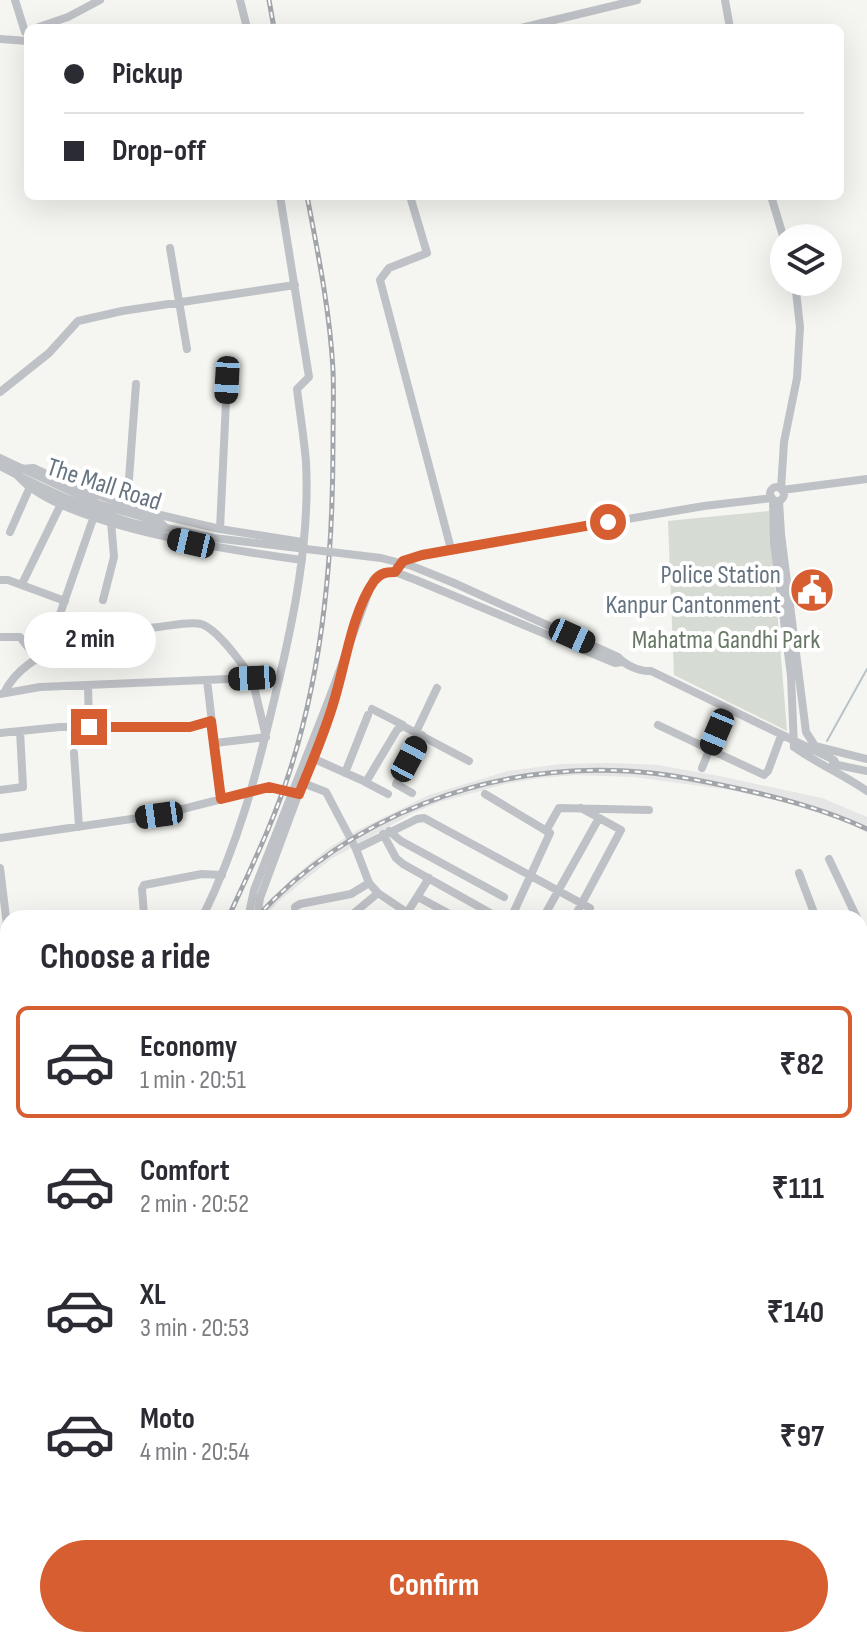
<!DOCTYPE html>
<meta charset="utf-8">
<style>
body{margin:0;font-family:"Sofia Sans Condensed",sans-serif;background:#f2f2f3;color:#2b2b33;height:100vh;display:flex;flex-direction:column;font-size:30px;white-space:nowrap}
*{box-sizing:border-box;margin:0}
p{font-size:26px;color:#7c7c81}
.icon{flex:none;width:44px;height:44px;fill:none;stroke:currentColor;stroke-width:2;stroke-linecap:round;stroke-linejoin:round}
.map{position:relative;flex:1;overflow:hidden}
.sheet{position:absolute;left:0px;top:910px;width:868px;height:738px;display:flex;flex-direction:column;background:#fff;border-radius:24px 24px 0 0;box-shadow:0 8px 32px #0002}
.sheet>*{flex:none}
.guide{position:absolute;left:24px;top:24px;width:820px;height:176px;border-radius:12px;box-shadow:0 8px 32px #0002;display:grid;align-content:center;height:176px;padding:0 40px;background:#fff}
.fabs{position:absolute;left:770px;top:224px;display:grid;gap:16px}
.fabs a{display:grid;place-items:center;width:72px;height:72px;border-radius:50%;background:#fff;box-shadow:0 8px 32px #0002;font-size:40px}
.end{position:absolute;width:36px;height:36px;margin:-18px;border:10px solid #d65e30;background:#fff;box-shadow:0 0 0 4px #fff}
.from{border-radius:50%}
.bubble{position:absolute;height:56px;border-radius:28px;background:#fff;box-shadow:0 8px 32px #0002;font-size:26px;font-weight:700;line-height:56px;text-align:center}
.car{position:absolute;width:24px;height:48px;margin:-24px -12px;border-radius:10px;box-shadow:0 0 6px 2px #0007;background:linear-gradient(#222 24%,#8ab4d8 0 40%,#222 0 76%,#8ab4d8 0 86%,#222 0)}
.guide b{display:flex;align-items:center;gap:28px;height:76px;font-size:30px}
.guide b+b{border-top:2px solid #e1e1e2}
.guide i{width:20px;height:20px;background:#2b2b33}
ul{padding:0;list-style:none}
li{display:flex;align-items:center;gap:24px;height:112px;margin:0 16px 12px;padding:0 24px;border:4px solid transparent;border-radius:12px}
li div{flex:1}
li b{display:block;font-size:30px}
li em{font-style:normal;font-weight:700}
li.on{border-color:#d65e30}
li>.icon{width:72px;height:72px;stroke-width:1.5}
h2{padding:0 40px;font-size:36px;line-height:96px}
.cta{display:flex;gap:16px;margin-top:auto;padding:16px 40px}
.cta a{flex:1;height:92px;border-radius:48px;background:#d65e30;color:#fff;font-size:32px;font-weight:700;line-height:92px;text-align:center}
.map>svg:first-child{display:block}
.built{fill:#e5e6e5}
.green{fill:#d6dbd3}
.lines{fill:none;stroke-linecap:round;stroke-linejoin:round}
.stream{stroke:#b8c2c7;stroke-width:2}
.minor{stroke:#bec1c5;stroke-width:8}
.rail-casing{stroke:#a2a6ab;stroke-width:5}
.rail{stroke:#fff;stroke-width:2;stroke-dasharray:6;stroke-linecap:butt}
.minor-bridge{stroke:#bec1c5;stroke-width:8}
.route{stroke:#d65e30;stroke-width:10}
.labels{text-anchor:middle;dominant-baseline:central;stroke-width:8;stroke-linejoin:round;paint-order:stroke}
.street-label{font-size:26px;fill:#667380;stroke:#fff}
.poi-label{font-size:26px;fill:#667380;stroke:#fff;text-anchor:end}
.park-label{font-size:26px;fill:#677864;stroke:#fff}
</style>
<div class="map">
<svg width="867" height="1647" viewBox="0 0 867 1647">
<rect width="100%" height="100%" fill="#f5f5f1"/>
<path class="built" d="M611 763 658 765 714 775 822 798 867 817V831L811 808 731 790 634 777 577 775 540 778 505 784 440 802 413 813 331 859 279 901 264 918H254L292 878 326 850 354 832 429 795 508 771 561 764Z
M8 1258V1640H33L29 1647H0V1264Z"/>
<path class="green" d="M769 511 787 731 674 675 668 521Z"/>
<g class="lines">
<path class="stream" d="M827 741 867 669"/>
<path class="minor" d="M15 0 25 32
M240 0 247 28
M725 0 730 28
M36 28 68 17 100 0
M521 28 637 0
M0 39 28 41
M410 196 427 253 389 268 380 280 451 549
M771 196 784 239
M170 248 187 349
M0 392 49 353 78 321 122 311 295 285
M0 458 98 504 160 522 166 528
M0 466C35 485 128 530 166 528
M21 469 34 468 76 488 156 514 220 529 302 542
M18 476C62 526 235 551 302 560
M770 494a7 7 0 1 1 14 0a7 7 0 1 1-14 0Z
M781 489 784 442 797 378 800 327 795 282
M782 490 867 479
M773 500 774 542 791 676 794 747
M779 501 781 534 806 732 815 746 867 759
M127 506 136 384
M220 529 227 380
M10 532 29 489
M400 565 408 559 451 549 704 506 772 498
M0 580H8L65 601
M454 583 618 657C625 665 640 672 651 671L834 760 836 764
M22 584 61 504
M103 600 114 557 111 522
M0 637H20L38 660
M50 652 52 637 94 516
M207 680 221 799
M88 686 89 727
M4 693C28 643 109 632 158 627 170 626 189 621 201 624 218 629 242 664 252 678
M0 694 40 687 252 678 266 737 215 743
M331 694 372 583 385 572H395L416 580 615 663 622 662
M372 709 403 725
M658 725 764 775 768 771 781 736
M416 732 437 688
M0 733 60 727H190L211 721
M794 747C818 764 844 775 867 791
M74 753 79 827
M312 758 366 782 397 730 403 726 469 761
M833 764 867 771
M702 768 724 714
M345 773 368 715
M365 782 388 794
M303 783 326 792 356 849 369 883 378 893 415 918
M0 790 23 787 20 731
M412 793 396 784 422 735
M485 794 550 833 511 918
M389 831 401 841 504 897
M546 831 559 808 649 810
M383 834 396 858 403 864 499 918
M0 838 159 815 269 787 299 794
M356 849 417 819 424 818 590 908
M829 859 857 918
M0 868 8 934
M799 873 816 918
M418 897 457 918
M407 913 429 878
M144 915 142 889 144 885 202 874 222 875
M131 918 154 914 203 916
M202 918C239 843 257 773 276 692 294 618 310 539 306 462 304 438 300 414 297 389L309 377 280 196
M257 918 260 898 338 687
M296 918 295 907 300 904 351 894 369 883
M348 918 378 893
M543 918 599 818
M574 918 621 830 581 808
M860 925 867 940
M0 944 8 943
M860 961 867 957
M860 996 867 1007
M860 1025 867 1021
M0 1028H8
M0 1134 8 1133
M0 1212 8 1211
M0 1241 8 1236
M860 1362 867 1325
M250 1640 262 1647
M489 1640 492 1647
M512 1640 514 1647
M583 1640 584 1647
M673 1640 676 1647
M699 1640 703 1647
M744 1640 748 1647
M370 1644 431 1643 451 1647
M27 1647 30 1640
M800 1647 803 1640"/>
<g class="rail-casing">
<path id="rail" d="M269 0 274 28
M228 918C251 868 275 819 291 767 324 662 333 552 333 443 333 419 334 394 333 370 330 312 318 253 307 196
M256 918C349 816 489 763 627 771 665 773 703 781 740 789 784 799 826 810 867 829
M0 1327 8 1312
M0 1368 8 1353
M0 1403 8 1385
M0 1451 8 1434
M0 1522 8 1505"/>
</g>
<use href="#rail" class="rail"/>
<path class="minor-bridge" d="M166 528 214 538 381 558 412 566 454 583
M248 918 254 890 331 694"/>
</g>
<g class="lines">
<path class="route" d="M89 727H190L211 721 221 799 269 787 299 794C312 762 327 728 336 694 346 660 353 611 374 581 380 573 386 572 395 572L403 561 422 555 608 522"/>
</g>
<defs>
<g id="civic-disc" transform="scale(2.3)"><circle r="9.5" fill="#d65e30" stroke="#fff"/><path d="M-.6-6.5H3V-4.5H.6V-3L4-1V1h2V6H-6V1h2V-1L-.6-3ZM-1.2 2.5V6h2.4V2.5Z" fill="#fff"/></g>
</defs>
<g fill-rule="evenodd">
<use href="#civic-disc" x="812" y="590"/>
</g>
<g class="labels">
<g class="street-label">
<text transform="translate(104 485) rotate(18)">The Mall Road</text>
</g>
<g class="poi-label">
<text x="781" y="575">Police Station<tspan x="781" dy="30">Kanpur Cantonment</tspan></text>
</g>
<g class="park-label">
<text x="726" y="640">Mahatma Gandhi Park</text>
</g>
</g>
</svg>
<div class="fabs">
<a><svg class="icon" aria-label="layers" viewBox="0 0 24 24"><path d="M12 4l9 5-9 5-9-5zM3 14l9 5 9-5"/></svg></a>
</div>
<i class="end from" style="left:608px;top:522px"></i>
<i class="end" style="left:89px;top:727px"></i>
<div class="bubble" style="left:24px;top:612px;width:132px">2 min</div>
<i class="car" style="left:227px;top:380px;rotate:183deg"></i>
<i class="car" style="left:191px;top:543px;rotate:283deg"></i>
<i class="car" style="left:572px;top:636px;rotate:114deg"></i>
<i class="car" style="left:252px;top:678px;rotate:267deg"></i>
<i class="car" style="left:717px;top:732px;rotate:203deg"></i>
<i class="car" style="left:409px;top:759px;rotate:28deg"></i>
<i class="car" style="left:159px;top:815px;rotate:262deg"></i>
<div class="guide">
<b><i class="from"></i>Pickup</b>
<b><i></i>Drop-off</b>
</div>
<section class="sheet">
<h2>Choose a ride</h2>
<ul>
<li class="on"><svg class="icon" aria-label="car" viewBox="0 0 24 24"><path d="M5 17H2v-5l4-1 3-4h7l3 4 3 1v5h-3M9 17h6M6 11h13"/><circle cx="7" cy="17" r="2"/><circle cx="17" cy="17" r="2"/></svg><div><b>Economy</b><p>1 min · 20:51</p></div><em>₹82</em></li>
<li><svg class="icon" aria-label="car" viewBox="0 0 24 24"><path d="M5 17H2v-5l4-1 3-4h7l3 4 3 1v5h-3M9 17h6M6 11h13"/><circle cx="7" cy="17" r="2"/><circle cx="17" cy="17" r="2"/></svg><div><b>Comfort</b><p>2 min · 20:52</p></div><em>₹111</em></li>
<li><svg class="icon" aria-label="car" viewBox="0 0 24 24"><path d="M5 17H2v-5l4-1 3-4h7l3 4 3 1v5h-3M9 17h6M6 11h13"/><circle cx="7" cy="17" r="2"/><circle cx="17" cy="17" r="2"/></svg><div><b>XL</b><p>3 min · 20:53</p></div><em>₹140</em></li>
<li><svg class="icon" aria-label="car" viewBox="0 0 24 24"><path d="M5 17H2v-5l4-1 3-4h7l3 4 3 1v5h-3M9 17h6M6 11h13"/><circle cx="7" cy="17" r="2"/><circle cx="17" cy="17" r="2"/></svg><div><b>Moto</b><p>4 min · 20:54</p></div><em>₹97</em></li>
</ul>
<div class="cta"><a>Confirm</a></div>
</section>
</div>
